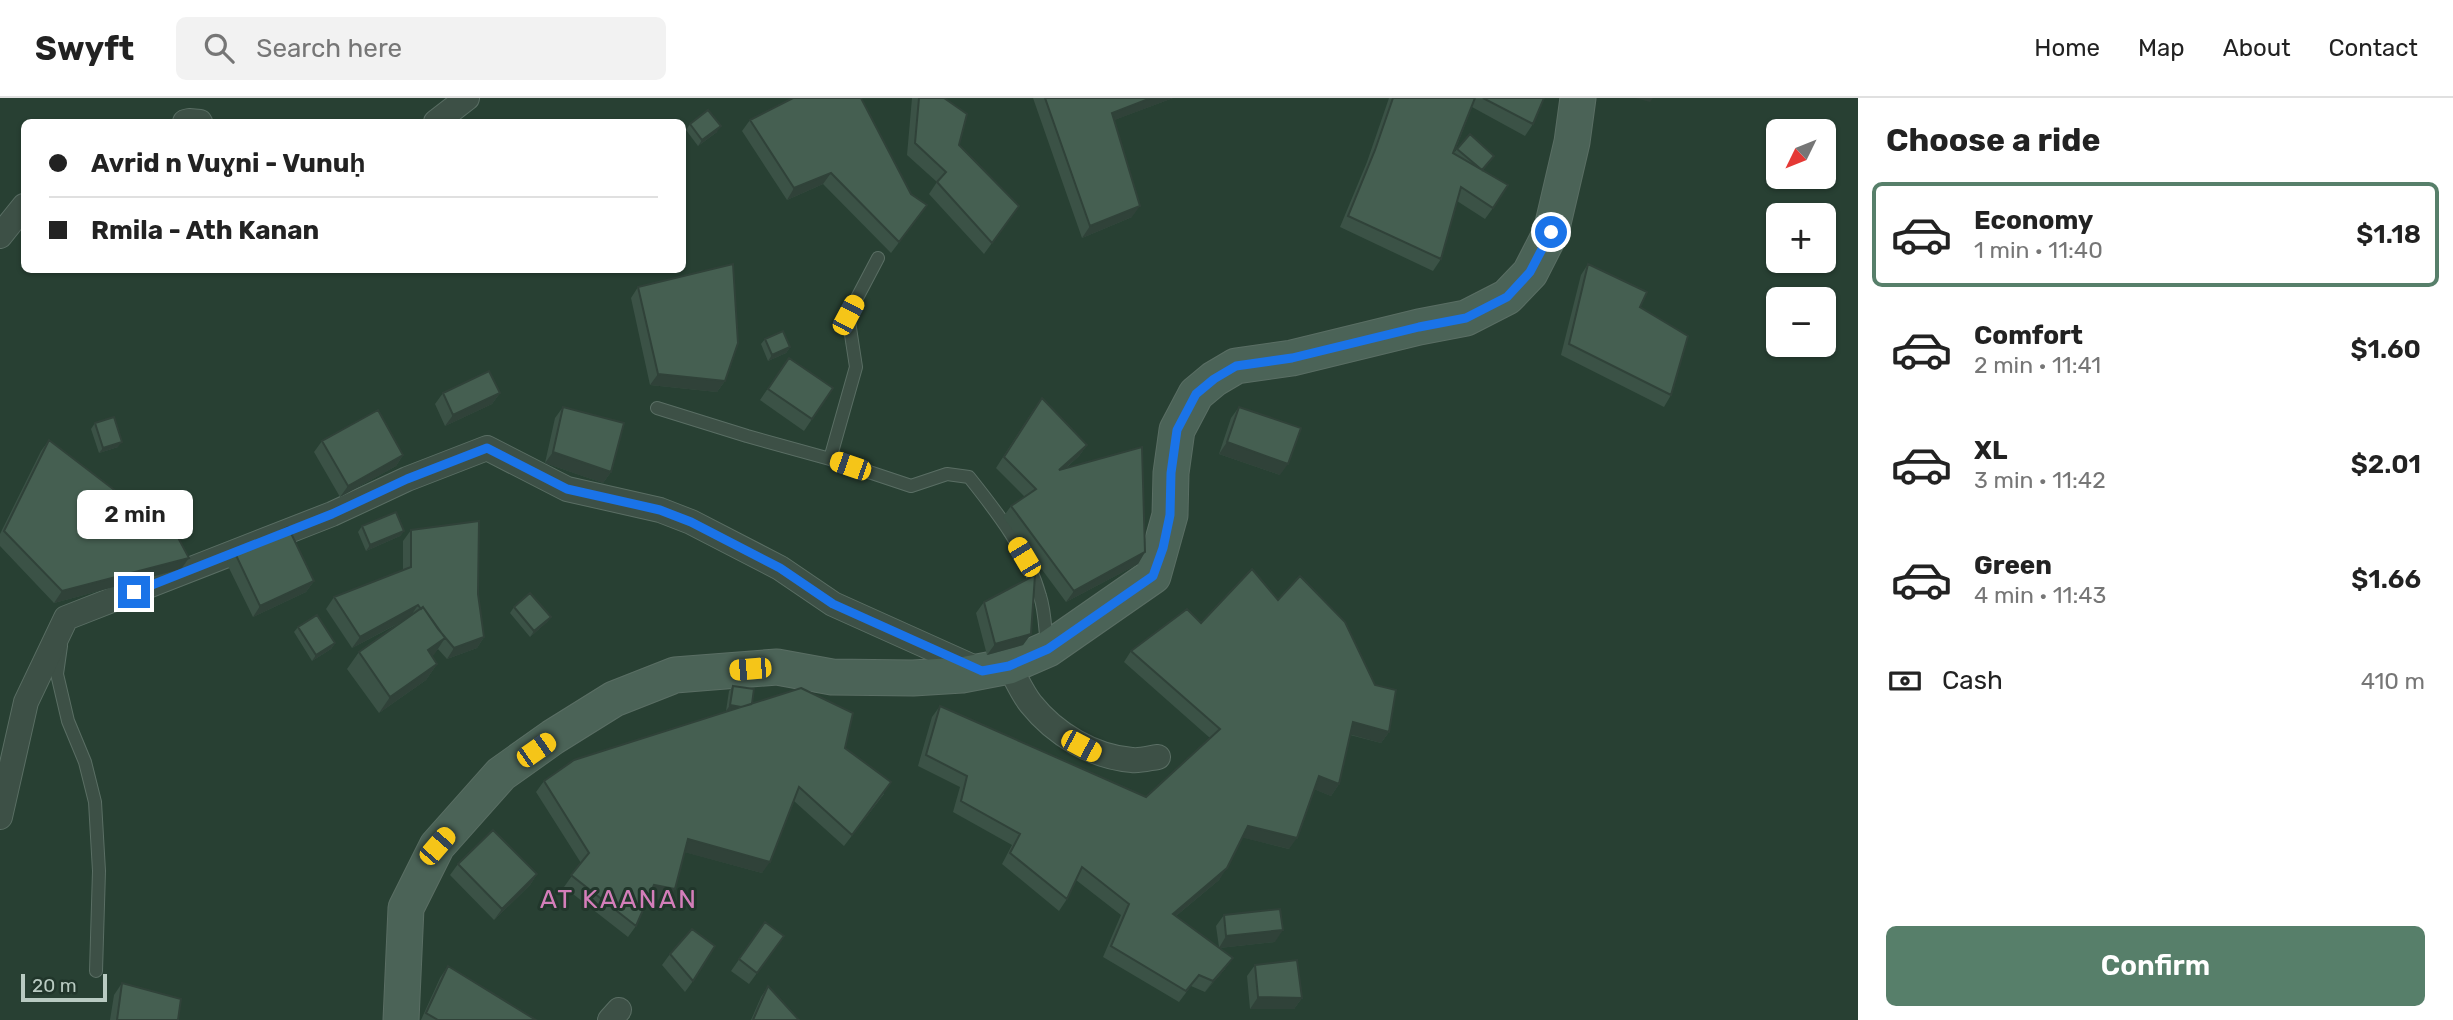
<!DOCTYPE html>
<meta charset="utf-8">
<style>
body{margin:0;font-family:Rubik,sans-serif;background:#f2f2f2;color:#222;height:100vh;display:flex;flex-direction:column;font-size:26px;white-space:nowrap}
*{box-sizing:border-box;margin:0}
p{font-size:23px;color:#767676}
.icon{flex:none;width:38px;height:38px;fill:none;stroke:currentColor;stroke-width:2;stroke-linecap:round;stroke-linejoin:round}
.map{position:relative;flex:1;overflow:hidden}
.sheet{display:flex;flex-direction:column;background:#fff;width:595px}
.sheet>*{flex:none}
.guide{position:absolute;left:21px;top:21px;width:665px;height:154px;border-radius:10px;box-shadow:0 2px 5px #0004;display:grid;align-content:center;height:154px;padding:0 28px;background:#fff}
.needle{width:46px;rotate:227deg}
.buttons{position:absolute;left:1766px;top:21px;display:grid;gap:14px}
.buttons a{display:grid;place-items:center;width:70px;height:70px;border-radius:10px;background:#fff;box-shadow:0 2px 5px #0004;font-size:35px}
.scale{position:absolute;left:21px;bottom:18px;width:86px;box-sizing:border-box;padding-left:7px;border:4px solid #b9cbc2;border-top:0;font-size:19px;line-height:24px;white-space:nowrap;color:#b9cbc2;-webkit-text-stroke:5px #21362b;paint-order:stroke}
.end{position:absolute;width:32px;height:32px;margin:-16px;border:9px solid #1a73e8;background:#fff;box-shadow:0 0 0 4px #fff}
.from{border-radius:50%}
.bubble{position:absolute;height:49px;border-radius:10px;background:#fff;box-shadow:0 2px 5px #0004;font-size:23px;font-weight:600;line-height:49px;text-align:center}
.car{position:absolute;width:21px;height:42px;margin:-21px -10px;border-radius:9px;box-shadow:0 0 5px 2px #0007;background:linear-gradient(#f5c518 24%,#345 0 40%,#f5c518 0 76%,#345 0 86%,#f5c518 0)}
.guide b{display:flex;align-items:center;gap:24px;height:66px;font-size:26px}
.guide b+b{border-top:2px solid #e0e0e0}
.guide i{width:18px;height:18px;background:#222}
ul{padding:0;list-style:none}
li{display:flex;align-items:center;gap:21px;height:105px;margin:0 14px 10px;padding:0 14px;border:4px solid transparent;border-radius:10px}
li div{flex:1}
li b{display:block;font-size:26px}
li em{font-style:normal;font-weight:600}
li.active{border-color:#577f6a}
li>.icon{width:63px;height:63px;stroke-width:1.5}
h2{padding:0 28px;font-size:32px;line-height:84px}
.pay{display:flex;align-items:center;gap:18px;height:77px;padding:0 28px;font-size:26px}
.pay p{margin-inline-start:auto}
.primary-button{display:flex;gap:14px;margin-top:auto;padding:14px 28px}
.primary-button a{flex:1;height:80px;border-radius:10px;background:#577f6a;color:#fff;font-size:28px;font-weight:600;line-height:80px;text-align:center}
header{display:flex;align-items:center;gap:42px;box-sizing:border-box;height:98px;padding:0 35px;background:#fff;border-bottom:2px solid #e0e0e0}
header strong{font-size:33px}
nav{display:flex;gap:38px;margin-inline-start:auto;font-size:24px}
.search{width:490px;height:63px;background:#f2f2f2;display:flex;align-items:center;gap:18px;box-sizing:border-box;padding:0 24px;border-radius:10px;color:#767676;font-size:26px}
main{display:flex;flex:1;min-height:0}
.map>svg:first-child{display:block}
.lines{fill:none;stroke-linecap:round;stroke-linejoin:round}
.service-casing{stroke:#5a6e64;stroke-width:14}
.minor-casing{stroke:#5a6e64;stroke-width:26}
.secondary-casing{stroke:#5a6e64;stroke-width:37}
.service{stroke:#3d5046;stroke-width:12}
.minor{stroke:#3d5046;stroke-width:24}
.secondary{stroke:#4b6357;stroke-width:35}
.wall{fill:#3b5246}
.shaded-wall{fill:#304239}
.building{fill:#455f51;stroke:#304239;stroke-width:2}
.route{stroke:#1a73e8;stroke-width:9}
.labels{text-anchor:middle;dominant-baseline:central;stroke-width:6;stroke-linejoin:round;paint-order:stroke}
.quarter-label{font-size:26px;letter-spacing:2px;fill:#d47eba;stroke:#21362b}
</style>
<header>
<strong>Swyft</strong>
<div class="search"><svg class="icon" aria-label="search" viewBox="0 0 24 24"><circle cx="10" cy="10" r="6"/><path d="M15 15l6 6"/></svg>Search here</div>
<nav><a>Home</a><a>Map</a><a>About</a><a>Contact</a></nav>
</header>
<main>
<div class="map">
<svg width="1858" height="922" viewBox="0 0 1858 922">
<rect width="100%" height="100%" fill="#284033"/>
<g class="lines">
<g class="service-casing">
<path id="service" d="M657 310 747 338 830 361 911 388 947 376 969 379C997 414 1028 454 1040 498 1045 513 1045 531 1047 547
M830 361 856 269 848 217 878 160
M61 548 57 576 68 623 85 664 95 704 99 773 96 873"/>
</g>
<g class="minor-casing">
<path id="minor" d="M185 24 189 23 200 24
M436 24 467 0
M0 138 24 108
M1009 568C1016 580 1022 595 1031 606 1055 636 1093 659 1132 662 1140 663 1150 660 1158 659
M0 719 26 604 66 520 332 416 407 381 487 350 567 391 660 412 691 424 780 470 833 506 982 573
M610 922 619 912"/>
</g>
<g class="secondary-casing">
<path id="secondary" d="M401 922 406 810 437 748 501 676 553 639 614 601 675 577 777 569 832 579 913 580 962 577 1009 568 1048 551 1153 478 1170 417 1171 375 1177 332 1196 296 1214 281 1236 268 1292 260 1419 229 1466 220 1507 199 1530 175 1551 134 1572 44 1578 0"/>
</g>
<use href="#service" class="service"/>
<use href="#minor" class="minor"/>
<use href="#secondary" class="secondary"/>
</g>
<path class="wall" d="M912 0H944L959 47 1019 108 984 156 929 96 937 84 907 57Z
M1033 0H1173L1114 22 1132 119 1082 140Z
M1389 0H1544L1533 26 1525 38 1472 9 1454 55 1457 51 1494 58 1483 72 1493 110 1485 121 1457 103 1441 161 1433 173 1340 129 1367 64Z
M750 22 919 118 891 155 823 86 787 102 742 33Z
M690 26 717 34 698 48 686 32Z
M1588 166 1671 297 1664 309 1561 257 1581 177Z
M638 189 725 283 717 294 650 287 631 200Z
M765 241 790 249 786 255 768 263 761 246Z
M789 260 833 290 804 333 760 302Z
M443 295H500L492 306 445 328 435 306Z
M563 309 611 374 603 385 545 365 555 320Z
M1239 309 1280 377 1219 356 1231 320Z
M1034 311 1087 347 1079 358 1066 370 1145 454 1138 466 1066 504 1003 419 1011 408 1025 399 996 370Z
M95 325 118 349 99 355 91 331Z
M49 342 99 431 189 460 181 471 54 505 0 448V436L41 353Z
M322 343 403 357 396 368 340 399 314 354Z
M362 428 404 433 400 438 366 453 358 434Z
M411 432 478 496 484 539 477 550 447 561 438 551 432 558 437 566 426 582 379 615 347 571 359 554 409 520 352 550 326 511 334 499 403 472V443Z
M235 455 314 483 306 494 253 519 227 466Z
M1278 502 1389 634 1381 645 1350 637 1339 686 1331 698 1314 691 1289 751 1242 739 1219 782 1176 818 1219 849 1216 828 1224 817 1275 844 1219 850 1225 871 1205 894 1191 888 1179 904 1103 859 1121 817 1076 782 1067 801 1059 813 1002 766 1012 747 953 714 960 689 918 668 932 619 940 608 1146 699 1210 640 1124 564 1131 553 1201 525Z
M984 504 1031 536 1023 547 987 557 976 515Z
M514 509 551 519 547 524 530 539 510 515Z
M298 529 335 545 331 551 312 563 294 534Z
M733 588 752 606 845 650 884 696 844 748 794 703 762 775 685 754 667 803 649 799 636 828 628 839 564 789 581 765 536 694 544 683 728 613H726L729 593Z
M458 766 537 776 530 787 494 822 450 777Z
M765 824 784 838 749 886 731 873Z
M670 856 693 883 685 894 662 867Z
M1255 867 1302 900 1294 911H1250L1247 878Z
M448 868 536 922H421L440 880Z
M122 885 178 922H110L114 897Z
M768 888 799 922H751L761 899Z"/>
<path class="shaded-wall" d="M1151 0H1173L1104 26 1112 15Z
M1635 0H1653L1650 4Z
M721 28 717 34 698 48 702 42Z
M831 75 823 86 787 102 794 90Z
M1140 108 1132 119 1082 140 1090 128Z
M790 249 786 255 768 263 772 257Z
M658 276 725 283 717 294 650 287Z
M500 295 492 306 445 328 453 317Z
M122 344 118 349 99 355 103 350Z
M1227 344 1288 366 1280 377 1219 356Z
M1087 347 1079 358 1051 383 1059 372Z
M553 354 611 374 603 385 545 365Z
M403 357 396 368 340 399 348 388Z
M404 433 400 438 366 453 370 447Z
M1145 454 1138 466 1066 504 1074 493Z
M189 460 181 471 54 505 62 493Z
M314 483 306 494 253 519 260 508Z
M418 507 410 519 352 550 360 539Z
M551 519 547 524 530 539 534 533Z
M1031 536 1023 547 987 557 995 546Z
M484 539 477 550 447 561 454 550Z
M445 540 434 557 416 569 428 552Z
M335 545 331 551 312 563 316 557Z
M437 566 426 582 379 615 390 599Z
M730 607 751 611 747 616 726 613Z
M1353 624 1389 634 1381 645 1345 635Z
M1319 678 1339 686 1331 698 1311 690Z
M1248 728 1297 740 1289 751 1240 739Z
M688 741 770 764 762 775 680 753Z
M1227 770 1219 782 1165 827 1173 816Z
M537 776 530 787 494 822 502 811Z
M654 787 675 791 667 803 646 799Z
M1283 832 1275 844 1219 850 1226 838Z
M1233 860 1225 871 1205 894 1213 883Z
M1258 899 1302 900 1294 911H1250Z"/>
<path class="building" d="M793 0H861L911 96 927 107 899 144 831 75 794 90 750 22Z
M919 0H944L967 16 959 47 1019 108 992 145 937 84 946 74 915 45Z
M1045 0H1151L1112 15 1140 108 1090 128Z
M1393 0H1475L1453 55 1508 87 1493 110 1461 89 1441 161 1348 118 1375 52Z
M1483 0H1544L1533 26Z
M708 12 721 28 702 42 690 26Z
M1470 36 1494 58 1482 72 1457 51Z
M733 166 738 245 725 283 658 276 638 189Z
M1588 166 1647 194 1640 209 1688 238 1671 297 1569 246Z
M783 233 790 249 772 257 765 241Z
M789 260 833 290 812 321 768 291Z
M489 273 500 295 453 317 443 295Z
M1042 300 1087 347 1059 372 1142 349 1145 454 1074 493 1011 408 1036 391 1004 359Z
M563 309 624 325 611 374 553 354Z
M1239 309 1301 330 1288 366 1227 344Z
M378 312 403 357 348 388 322 343Z
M114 319 122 344 103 350 95 325Z
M49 342 117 394 99 431 159 404 189 460 62 493 4 433Z
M396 414 404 433 370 447 362 428Z
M479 423 478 496 484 539 454 550 438 531 423 509 421 511 418 507 360 539 334 499 411 469V432Z
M288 429 314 483 260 508 235 455Z
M1252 471 1278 502 1300 478 1345 524 1375 587 1396 592 1389 634 1353 624 1339 686 1319 678 1297 740 1248 728 1227 770 1173 816 1233 860 1213 883 1199 877 1186 893 1111 848 1129 806 1082 769 1067 801 1010 755 1020 736 961 703 967 678 926 657 940 608 1146 699 1220 631 1131 553 1187 511 1201 525Z
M1035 477 1031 536 995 546 984 504Z
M530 495 551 519 534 533 514 509Z
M423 509 445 540 428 552 437 566 390 599 359 554Z
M317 517 335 545 316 557 298 529Z
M733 588 754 591 752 606 741 609 730 607Z
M801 590 853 615 845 650 891 684 852 737 799 689 770 764 688 741 675 791 654 787 636 828 571 777 589 755 544 683 574 662Z
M493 732 537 776 502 811 458 766Z
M1280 811 1283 832 1226 838 1224 817Z
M765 824 784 838 757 875 739 861Z
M692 831 715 848 693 883 670 856Z
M1297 862 1302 900 1258 899 1255 867Z
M448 868 536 922H438L426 915Z
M122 885 181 901 178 922H117Z
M768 888 799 922H753Z"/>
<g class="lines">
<path class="route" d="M134 494 332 416 407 381 487 350 567 391 660 412 691 424 780 470 833 506 982 573 1009 568 1048 551 1153 478 1163 450 1170 417 1171 375 1177 332 1196 296 1214 281 1236 268 1292 260 1419 229 1466 220 1507 199 1530 174 1551 134"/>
</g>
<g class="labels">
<g class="quarter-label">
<text x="619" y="801">AT KAANAN</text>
</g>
</g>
</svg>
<div class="buttons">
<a><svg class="needle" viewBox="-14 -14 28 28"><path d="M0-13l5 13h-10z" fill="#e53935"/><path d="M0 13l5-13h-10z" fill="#767676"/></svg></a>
<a>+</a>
<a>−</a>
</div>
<div class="scale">20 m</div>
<i class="end from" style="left:1551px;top:134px"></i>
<i class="end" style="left:134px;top:494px"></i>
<div class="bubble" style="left:77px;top:392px;width:116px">2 min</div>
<i class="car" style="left:848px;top:217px;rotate:28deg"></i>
<i class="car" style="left:850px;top:368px;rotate:289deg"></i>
<i class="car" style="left:1024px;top:459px;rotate:329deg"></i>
<i class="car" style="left:750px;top:571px;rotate:265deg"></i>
<i class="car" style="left:1081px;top:648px;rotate:118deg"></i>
<i class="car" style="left:536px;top:652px;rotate:55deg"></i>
<i class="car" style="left:437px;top:748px;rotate:41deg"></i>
<div class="guide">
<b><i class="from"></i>Avrid n Vuɣni - Vunuḥ</b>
<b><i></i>Rmila - Ath Kanan</b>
</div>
</div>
<section class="sheet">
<h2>Choose a ride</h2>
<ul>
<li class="active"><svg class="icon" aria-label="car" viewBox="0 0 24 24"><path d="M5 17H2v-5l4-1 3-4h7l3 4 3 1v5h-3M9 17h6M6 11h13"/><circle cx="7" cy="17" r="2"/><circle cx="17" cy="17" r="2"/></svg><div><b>Economy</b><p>1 min · 11:40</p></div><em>$1.18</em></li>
<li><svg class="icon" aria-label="car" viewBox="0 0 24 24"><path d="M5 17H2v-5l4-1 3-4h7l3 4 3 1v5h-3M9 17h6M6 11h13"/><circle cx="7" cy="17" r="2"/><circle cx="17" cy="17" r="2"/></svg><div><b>Comfort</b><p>2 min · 11:41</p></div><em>$1.60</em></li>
<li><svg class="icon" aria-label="car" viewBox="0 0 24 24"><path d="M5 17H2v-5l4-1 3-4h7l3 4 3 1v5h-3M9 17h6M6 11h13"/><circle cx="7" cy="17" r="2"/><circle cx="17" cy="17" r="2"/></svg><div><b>XL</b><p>3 min · 11:42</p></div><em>$2.01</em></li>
<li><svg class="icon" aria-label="car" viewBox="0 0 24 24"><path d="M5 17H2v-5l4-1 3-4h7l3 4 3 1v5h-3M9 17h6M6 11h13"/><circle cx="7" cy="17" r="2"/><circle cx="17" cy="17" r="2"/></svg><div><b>Green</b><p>4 min · 11:43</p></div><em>$1.66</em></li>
</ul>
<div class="pay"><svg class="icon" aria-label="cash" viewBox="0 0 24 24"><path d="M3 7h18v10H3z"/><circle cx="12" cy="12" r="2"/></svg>Cash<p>410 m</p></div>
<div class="primary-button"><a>Confirm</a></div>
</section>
</main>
